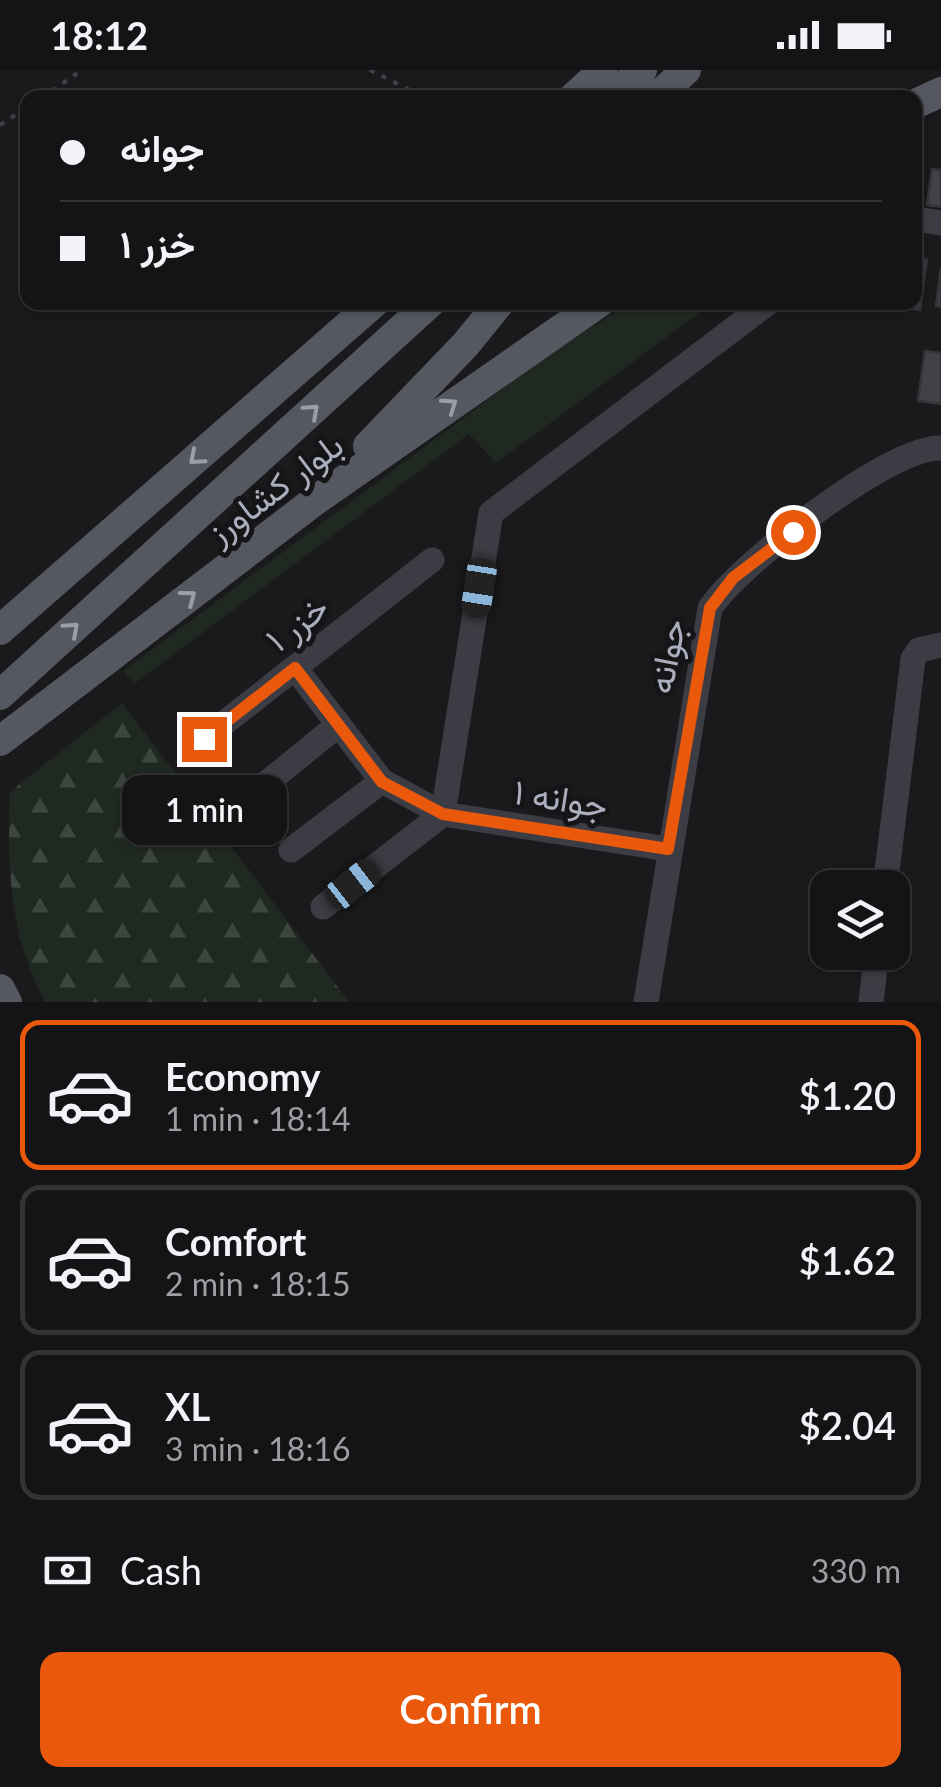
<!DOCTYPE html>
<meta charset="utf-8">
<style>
body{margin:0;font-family:Lato,Vazirmatn,sans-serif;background:#1d1d1f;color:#f1f3f6;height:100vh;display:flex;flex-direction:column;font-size:38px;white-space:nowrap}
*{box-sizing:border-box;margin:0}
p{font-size:32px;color:#9d9ea1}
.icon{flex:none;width:55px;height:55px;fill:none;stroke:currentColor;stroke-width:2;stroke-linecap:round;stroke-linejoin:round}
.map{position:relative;height:932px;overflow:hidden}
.sheet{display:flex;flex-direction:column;background:#141416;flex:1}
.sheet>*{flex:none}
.hud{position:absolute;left:20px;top:20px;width:902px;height:220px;border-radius:20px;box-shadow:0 2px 8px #0004,0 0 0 2px #333335;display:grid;align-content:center;height:220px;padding:0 40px;background:#141416}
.buttons{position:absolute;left:810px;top:800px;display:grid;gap:20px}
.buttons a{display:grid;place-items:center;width:100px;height:100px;border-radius:20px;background:#141416;box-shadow:0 2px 8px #0004,0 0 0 2px #333335;font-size:50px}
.end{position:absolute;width:45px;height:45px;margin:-22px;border:12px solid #ea580c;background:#fff;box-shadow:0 0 0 5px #fff}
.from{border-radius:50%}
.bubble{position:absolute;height:70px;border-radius:20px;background:#141416;box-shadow:0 2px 8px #0004,0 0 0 2px #333335;font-size:32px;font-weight:600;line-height:70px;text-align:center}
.car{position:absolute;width:30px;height:60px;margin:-30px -15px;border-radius:12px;box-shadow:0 0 8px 2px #0007;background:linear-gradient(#222 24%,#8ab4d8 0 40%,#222 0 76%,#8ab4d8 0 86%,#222 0)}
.hud b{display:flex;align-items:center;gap:35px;height:95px;font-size:38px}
.hud b+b{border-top:2px solid #333335}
.hud i{width:25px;height:25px;background:#f1f3f6}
ul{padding:18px 0 0;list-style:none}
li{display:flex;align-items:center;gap:30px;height:150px;margin:0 20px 15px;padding:0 20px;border:5px solid #333335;border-radius:20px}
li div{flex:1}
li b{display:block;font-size:38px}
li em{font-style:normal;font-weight:600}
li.current{border-color:#ea580c}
li>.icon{width:90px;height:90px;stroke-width:1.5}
.pay{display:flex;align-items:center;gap:25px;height:110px;padding:0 40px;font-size:38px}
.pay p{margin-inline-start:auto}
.button{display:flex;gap:20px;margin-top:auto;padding:20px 40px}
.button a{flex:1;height:115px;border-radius:20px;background:#ea580c;color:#fff;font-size:40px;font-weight:600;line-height:115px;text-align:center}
.status{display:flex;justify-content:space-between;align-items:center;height:70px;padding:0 50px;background:#141416;direction:ltr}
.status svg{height:28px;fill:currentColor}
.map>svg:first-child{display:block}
.forest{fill:url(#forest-firs)}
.green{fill:#1f2821}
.building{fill:#414247;stroke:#343439;stroke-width:2.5}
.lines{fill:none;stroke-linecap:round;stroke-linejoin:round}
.path{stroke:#404249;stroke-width:4;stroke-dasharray:5 8;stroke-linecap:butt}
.minor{stroke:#3c3d44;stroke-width:25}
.major{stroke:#565861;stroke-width:30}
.oneway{stroke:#9a9eab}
.route{stroke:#ea580c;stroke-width:12}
.labels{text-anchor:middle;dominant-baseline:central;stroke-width:10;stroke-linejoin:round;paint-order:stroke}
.street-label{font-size:35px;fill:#abafbd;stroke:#151518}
</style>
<div class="status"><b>18:12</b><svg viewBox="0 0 49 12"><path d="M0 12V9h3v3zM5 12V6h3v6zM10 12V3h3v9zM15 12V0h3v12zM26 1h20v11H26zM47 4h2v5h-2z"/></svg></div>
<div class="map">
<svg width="941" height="932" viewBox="0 0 941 932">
<defs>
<pattern id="forest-firs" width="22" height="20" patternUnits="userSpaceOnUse" patternTransform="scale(2.5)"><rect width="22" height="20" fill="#1f2821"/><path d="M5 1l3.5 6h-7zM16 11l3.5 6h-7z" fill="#3d453f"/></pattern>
</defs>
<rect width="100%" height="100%" fill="#1a1a1d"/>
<path class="forest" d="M122 633 349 932H45C9 863 7 798 10 722Z"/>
<path class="green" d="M630 233H713L496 393 469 364 134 614 123 601 548 285Z"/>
<path class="building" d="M932 99 941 100V137L927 135Z
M915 187 927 189 920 240 869 232H915Z
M941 198V237L936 236Z
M925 281 941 283V334L918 331Z"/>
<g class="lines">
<path class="path" d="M370 0 426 28
M41 28 82 0
M0 55 28 37"/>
<path class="minor" d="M915 149 941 153
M295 598 382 711 443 744 668 779
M204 669 432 490
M252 725 338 655
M443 744 491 443 769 232
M291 780 382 711
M885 818 913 589 919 580 941 575
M323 837 443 744
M646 932 710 538C739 495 889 376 941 378
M871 932 877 882"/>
<path class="major" d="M573 28 603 0
M611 28 642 0
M656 28 686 0
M915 34 941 22
M368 376 466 274 500 232
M0 560 375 232
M0 625 431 232
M0 671 313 432 600 232
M0 919 7 932"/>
</g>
<defs><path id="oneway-chevron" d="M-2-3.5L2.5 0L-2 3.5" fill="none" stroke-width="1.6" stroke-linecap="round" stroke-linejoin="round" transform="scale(2.5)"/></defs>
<g class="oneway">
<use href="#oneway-chevron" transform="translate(450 335) rotate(-35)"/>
<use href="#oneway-chevron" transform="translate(312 341) rotate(-42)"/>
<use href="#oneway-chevron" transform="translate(196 388) rotate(139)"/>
<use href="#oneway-chevron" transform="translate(189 527) rotate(-37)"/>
<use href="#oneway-chevron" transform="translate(72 559) rotate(-42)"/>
</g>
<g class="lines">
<path class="route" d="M204 669 295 598 382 712 443 744 668 779 710 538 733 508 793 462"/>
</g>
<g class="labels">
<g class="street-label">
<text transform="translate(274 417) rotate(-37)">بلوار کشاورز</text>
<text transform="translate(296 552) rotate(-38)">خزر ۱</text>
<text transform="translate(665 586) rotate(-79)">جوانه</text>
<text transform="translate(561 727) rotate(9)">جوانه ۱</text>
</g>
</g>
</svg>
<div class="buttons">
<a><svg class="icon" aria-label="layers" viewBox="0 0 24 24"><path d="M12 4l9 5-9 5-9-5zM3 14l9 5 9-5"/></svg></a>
</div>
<i class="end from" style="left:793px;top:462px"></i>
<i class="end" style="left:204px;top:669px"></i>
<div class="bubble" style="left:122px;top:705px;width:165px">1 min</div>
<i class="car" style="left:479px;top:518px;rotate:189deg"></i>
<i class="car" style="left:353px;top:814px;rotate:52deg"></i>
<div class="hud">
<b><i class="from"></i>جوانه</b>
<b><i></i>خزر ۱</b>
</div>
</div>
<section class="sheet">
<ul>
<li class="current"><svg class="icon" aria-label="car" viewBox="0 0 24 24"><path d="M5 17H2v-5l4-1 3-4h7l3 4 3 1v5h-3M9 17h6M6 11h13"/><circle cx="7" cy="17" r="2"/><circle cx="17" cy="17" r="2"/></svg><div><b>Economy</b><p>1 min · 18:14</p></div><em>$1.20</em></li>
<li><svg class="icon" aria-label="car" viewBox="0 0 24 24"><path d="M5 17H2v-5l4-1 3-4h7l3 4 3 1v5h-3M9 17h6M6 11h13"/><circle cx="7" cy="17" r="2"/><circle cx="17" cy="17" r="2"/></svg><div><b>Comfort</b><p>2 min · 18:15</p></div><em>$1.62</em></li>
<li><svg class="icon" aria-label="car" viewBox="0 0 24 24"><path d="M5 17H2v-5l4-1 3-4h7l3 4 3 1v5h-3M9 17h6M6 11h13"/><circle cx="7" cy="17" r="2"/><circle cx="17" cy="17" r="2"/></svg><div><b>XL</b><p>3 min · 18:16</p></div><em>$2.04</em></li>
</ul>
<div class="pay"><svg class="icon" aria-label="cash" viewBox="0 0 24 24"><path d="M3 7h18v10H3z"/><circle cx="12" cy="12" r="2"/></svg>Cash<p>330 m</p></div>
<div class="button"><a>Confirm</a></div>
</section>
